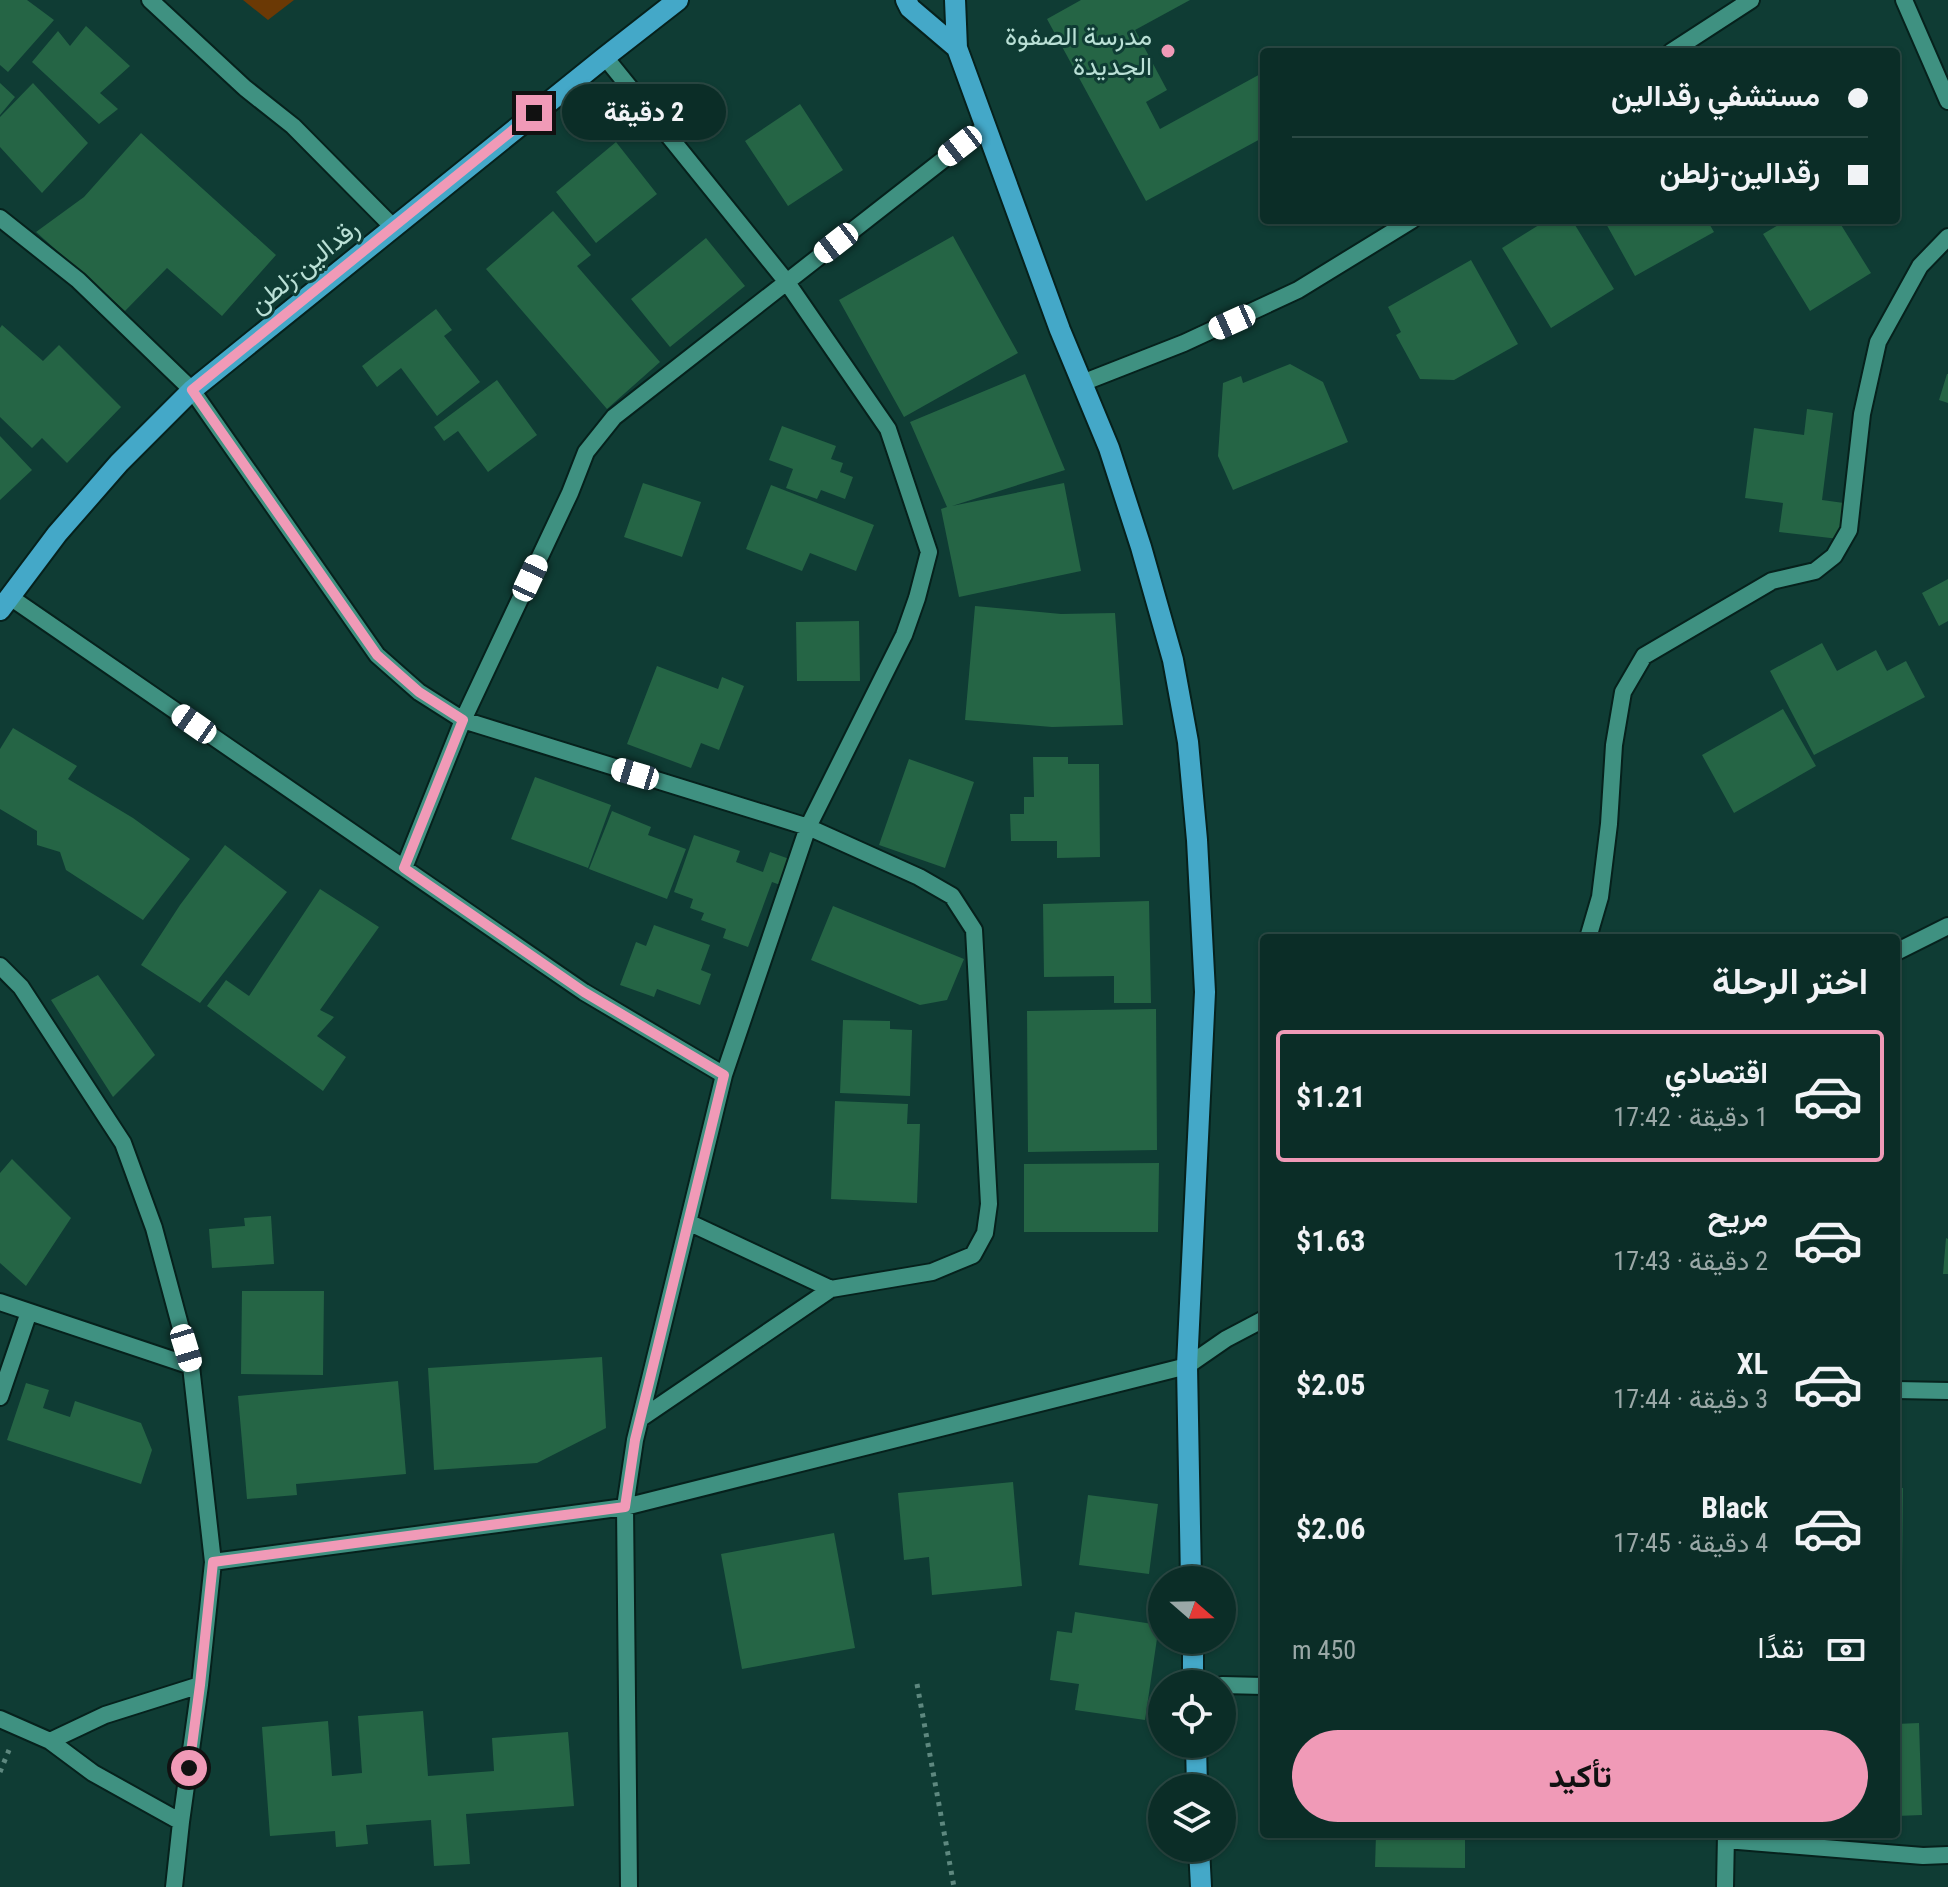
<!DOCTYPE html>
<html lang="ar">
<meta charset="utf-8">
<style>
body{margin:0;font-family:"Roboto Condensed",Vazirmatn,sans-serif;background:#193933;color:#f1f3f6;direction:rtl;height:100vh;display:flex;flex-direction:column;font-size:30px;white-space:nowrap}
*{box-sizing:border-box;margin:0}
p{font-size:26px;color:#9aa8a7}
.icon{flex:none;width:44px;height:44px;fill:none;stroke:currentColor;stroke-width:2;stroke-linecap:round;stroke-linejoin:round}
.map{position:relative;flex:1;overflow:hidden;direction:ltr}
.details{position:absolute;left:1260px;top:934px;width:640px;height:904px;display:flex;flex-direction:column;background:#0b2d27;border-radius:8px;box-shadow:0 2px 6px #0004,0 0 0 2px #2b4944;direction:rtl}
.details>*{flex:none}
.banner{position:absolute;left:1260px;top:48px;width:640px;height:176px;border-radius:8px;box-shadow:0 2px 6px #0004,0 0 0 2px #2b4944;direction:rtl;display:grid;align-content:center;height:176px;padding:0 32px;background:#0b2d27}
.needle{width:52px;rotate:110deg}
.tools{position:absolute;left:1148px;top:1566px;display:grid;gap:16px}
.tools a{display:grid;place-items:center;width:88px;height:88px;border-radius:50%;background:#0b2d27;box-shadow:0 2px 6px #0004,0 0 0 2px #2b4944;font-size:40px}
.end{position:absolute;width:36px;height:36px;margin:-18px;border:10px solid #f09ab7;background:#111;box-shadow:0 0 0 4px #111}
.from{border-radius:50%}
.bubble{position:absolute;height:56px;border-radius:28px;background:#0b2d27;box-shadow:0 2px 6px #0004,0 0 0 2px #2b4944;font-size:26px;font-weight:700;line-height:56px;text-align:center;direction:rtl}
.car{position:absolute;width:24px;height:48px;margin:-24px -12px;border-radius:10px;box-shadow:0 0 6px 2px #0007;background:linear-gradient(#fff 24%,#345 0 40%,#fff 0 76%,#345 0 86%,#fff 0)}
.banner b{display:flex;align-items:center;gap:28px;height:76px;font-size:30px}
.banner b+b{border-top:2px solid #2b4944}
.banner i{width:20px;height:20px;background:#f1f3f6}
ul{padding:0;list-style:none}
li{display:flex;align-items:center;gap:24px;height:132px;margin:0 16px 12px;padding:0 16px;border:4px solid transparent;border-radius:8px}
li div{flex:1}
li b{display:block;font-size:30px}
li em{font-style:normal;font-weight:700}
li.current{border-color:#f09ab7}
li>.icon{width:72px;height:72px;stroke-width:1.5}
h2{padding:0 32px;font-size:36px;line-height:96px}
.pay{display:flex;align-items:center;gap:20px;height:88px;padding:0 32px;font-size:30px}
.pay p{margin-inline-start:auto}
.action{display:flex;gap:16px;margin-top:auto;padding:16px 32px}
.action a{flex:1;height:92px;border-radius:48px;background:#f09ab7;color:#111;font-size:32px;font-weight:700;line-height:92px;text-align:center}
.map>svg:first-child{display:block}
.green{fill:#6b3905}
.building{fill:#256545}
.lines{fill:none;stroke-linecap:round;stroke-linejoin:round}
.minor-casing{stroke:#06211c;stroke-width:20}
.primary-casing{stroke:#06211c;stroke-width:24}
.path{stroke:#5e887f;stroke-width:5;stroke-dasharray:4 6;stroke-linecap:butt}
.minor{stroke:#3f9181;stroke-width:16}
.primary{stroke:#44a8c8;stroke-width:20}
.route{stroke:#f09ab7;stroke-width:10}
.poi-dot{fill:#f09ab7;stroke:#0f3c34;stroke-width:3}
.labels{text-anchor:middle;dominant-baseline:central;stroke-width:6;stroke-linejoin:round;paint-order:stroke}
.poi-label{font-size:26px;fill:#bae0d6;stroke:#0f3c34;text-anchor:end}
.street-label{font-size:26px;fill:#bae0d6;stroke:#0f3c34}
</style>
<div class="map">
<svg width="1948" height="1887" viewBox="0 0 1948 1887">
<rect width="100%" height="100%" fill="#0f3c34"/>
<path class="green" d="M243 0H294L268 20Z"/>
<path class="building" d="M0 0H27L54 20 8 72 0 65Z
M1081 0H1190L1135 30 1167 90 1146 102 1160 129 1264 72V137L1146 201 1047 19Z
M86 26 130 66 100 93 118 109 99 124 32 62 58 31 70 46Z
M0 83 15 97 0 115Z
M33 83 88 143 42 193 0 147V117Z
M800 104 843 170 788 206 745 141Z
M141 133 276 255 222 316 167 268 125 311 36 232 84 197Z
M616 142 657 194 596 243 556 192Z
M553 211 591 255 577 266 660 362 607 409 486 269Z
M1547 220H1572L1614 289 1551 328 1502 248Z
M1604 220H1707L1714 232 1635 276Z
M1787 220H1838L1871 273 1810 311 1763 234Z
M953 236 1018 353 904 417 839 300Z
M706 238 745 286 670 347 631 299Z
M1471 260 1518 344 1454 380 1420 379 1396 335 1401 332 1388 307Z
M436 309 452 330 444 336 480 382 437 416 401 368 377 387 362 366Z
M2 325 43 361 59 345 121 407 67 463 42 438 32 448 0 417V328Z
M1290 364 1323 382 1348 442 1233 490 1218 456 1223 383 1241 376 1243 383Z
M1025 374 1065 470 952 506 1064 483 1081 571 959 597 941 509 947 507 910 422Z
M1947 374H1948V403L1939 400Z
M497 380 537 435 488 472 458 431 444 441 434 427Z
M1807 409 1833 413 1822 500 1844 503 1839 539 1779 532 1783 503 1745 498 1754 428 1804 435Z
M782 426 836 446 831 459 843 463 840 472 853 477 845 499 821 490 817 499 786 488 793 469 769 460Z
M0 436 32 470 0 500Z
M643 483 701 502 682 557 624 537Z
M771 485 874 525 856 571 810 553 802 571 746 549Z
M1948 579V621L1939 626 1922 593Z
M975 606 1061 614 1115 613 1123 725 1052 727 965 720Z
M859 621 860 681H797L796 622Z
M1822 643 1837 671 1876 650 1887 671 1906 661 1925 697 1814 755 1770 671Z
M657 666 718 689 722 677 744 686 719 750 701 743 691 768 627 744Z
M1783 709 1816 766 1734 813 1702 755Z
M13 728 77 766 68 779 133 818 190 859 143 920 66 870 60 852 37 845V831L0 809V749Z
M1033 757H1068V764H1099L1100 857 1057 858V841H1011L1010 814H1024V797H1034Z
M909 759 974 782 945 868 879 845Z
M535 777 611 805 588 868 511 839Z
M612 811 651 827 648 835 686 849 667 899 589 869Z
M694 835 740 851 736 862 763 872 770 852 792 860 783 886 772 882 748 947 723 938 726 929 701 920 704 913 690 908 693 899 674 892Z
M225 845 287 892 200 1003 141 965 180 905Z
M320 889 379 927 320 1010 334 1017 317 1036 346 1057 323 1091 207 1006 226 980 249 996Z
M1149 901 1151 1003H1114V976L1044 977 1043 904Z
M833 906 964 959 947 1000 920 1005 811 960Z
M654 925 710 945 701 970 711 974 700 1005 657 989 654 997 620 985 636 942 646 946Z
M98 975 155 1055 113 1097 51 1000Z
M1156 1009 1157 1150 1028 1152 1027 1011Z
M843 1020 890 1021V1029L912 1030 910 1096 840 1093Z
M835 1101 908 1104 907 1124H920L917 1203 831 1199Z
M12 1159 71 1218 26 1286 0 1263V1173Z
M1159 1163 1158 1232H1024V1164Z
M271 1216 274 1264 212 1268 209 1229 245 1226 244 1218Z
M1896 1232 1902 1233 1898 1289H1896Z
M1946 1238 1948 1239V1274H1943Z
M242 1291H324L323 1375 241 1374Z
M602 1357 606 1428 537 1463 434 1470 428 1368Z
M398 1381 406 1474 296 1484 297 1495 247 1499 238 1396Z
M26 1383 49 1390 43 1408 70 1417 75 1401 141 1423 152 1450 141 1484 7 1440Z
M1013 1482 1022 1586 932 1595 929 1557 904 1560 898 1493Z
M1896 1488H1903L1902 1575H1896Z
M1088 1495 1158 1504 1149 1574 1079 1565Z
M834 1533 855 1648 742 1669 721 1554Z
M1075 1612 1159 1625 1145 1720 1075 1710 1079 1684 1050 1680 1057 1631 1072 1633Z
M423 1711 428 1776 494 1771 492 1738 568 1732 574 1806 466 1814 470 1864 434 1866 431 1820 366 1825 368 1844 336 1847 335 1831 270 1836 262 1727 328 1721 332 1776 362 1773 358 1716Z
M1919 1723 1922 1815 1896 1816V1724Z
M1376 1834H1465V1868L1375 1867Z"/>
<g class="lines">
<g class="minor-casing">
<path id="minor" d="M150 0 245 88 293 126 393 227
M1904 0 1948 101
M1671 52 1751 0
M605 57 786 281 888 429 929 552 917 598 904 635 808 827 724 1075 635 1440 625 1507 629 1887
M0 218 78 280 192 390 377 655 419 692 463 720 808 827 919 877 952 896 974 930 989 1204 985 1233 973 1255 932 1272 831 1289 640 1419
M1082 383 1184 343 1298 290 1412 220
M10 597 584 992 724 1075
M404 868 463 720 570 493 586 452 614 417 985 127
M1588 938 1600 897 1609 824 1614 745 1623 692 1644 656 1772 581 1815 571 1834 556 1849 530 1862 414 1878 342 1920 266 1948 237
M1896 952 1948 926
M0 966 21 987 123 1143 154 1228 191 1366 213 1562 200 1685 181 1822 174 1887
M688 1222 831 1289
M0 1302 191 1366
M1896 1390 1948 1391
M0 1397 29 1312
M213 1562 625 1507 1187 1366 1226 1339 1264 1319
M1222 1685 1264 1686
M0 1719 50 1741 93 1773 181 1822
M50 1741 105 1715 200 1685
M1726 1840 1923 1856 1948 1855
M1725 1887 1726 1834"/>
</g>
<g class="primary-casing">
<path id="primary" d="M906 0 910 8 957 48
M955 0 957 48 1060 330 1109 448 1141 547 1173 660 1188 742 1197 840 1205 992 1187 1366 1191 1580
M0 610 57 534 119 463 192 390 605 57 678 0
M1193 1640V1684
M1196 1744 1197 1788
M1199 1848 1201 1887"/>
</g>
<path class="path" d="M917 1684 954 1887
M0 1772 9 1750"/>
<use href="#minor" class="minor"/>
<use href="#primary" class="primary"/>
</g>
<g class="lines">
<path class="route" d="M189 1768 200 1685 213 1562 625 1507 635 1440 724 1075 584 992 404 868 463 720 419 692 377 655 192 390 534 113"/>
</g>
<circle class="poi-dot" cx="1168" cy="51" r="8"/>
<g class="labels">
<g class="poi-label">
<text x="1152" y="36">مدرسة الصفوة<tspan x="1152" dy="30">الجديدة</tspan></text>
</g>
<g class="street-label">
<text transform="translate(304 266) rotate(-39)">رقدالين-زلطن</text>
</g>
</g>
</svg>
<div class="tools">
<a><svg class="needle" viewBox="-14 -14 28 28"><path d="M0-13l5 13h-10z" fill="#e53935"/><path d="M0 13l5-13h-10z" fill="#9aa8a7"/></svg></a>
<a><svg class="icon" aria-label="locate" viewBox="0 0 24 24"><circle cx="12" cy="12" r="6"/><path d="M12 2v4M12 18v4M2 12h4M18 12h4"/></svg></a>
<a><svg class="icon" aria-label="layers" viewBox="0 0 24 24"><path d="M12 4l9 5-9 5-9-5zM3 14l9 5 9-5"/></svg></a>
</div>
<i class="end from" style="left:189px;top:1768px"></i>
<i class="end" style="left:534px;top:113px"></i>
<div class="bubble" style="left:562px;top:84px;width:164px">2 دقيقة</div>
<i class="car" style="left:960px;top:146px;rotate:232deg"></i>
<i class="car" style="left:836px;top:243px;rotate:232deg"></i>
<i class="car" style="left:1232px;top:322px;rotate:246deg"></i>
<i class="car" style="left:530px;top:578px;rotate:25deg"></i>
<i class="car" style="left:194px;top:724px;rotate:305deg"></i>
<i class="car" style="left:635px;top:774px;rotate:287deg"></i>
<i class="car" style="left:186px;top:1348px;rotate:163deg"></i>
<div class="banner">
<b><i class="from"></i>مستشفي رقدالين</b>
<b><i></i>رقدالين-زلطن</b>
</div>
<section class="details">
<h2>اختر الرحلة</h2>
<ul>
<li class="current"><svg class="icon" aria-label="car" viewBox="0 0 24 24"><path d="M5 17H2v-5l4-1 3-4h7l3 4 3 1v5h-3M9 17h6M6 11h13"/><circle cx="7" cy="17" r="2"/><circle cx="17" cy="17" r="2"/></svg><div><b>اقتصادي</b><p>1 دقيقة · 17:42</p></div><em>$1.21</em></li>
<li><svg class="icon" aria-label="car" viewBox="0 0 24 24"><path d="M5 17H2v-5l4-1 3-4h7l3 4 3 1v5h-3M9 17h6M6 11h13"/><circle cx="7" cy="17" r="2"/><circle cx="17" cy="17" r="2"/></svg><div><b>مريح</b><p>2 دقيقة · 17:43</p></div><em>$1.63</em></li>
<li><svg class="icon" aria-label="car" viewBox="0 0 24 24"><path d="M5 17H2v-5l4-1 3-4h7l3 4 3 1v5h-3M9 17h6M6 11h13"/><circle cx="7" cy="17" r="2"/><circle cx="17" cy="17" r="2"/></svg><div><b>XL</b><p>3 دقيقة · 17:44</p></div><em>$2.05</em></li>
<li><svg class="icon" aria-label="car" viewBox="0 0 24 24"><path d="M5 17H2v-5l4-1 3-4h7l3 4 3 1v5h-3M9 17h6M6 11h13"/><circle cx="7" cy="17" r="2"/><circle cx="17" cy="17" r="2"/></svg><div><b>Black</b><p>4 دقيقة · 17:45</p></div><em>$2.06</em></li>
</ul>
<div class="pay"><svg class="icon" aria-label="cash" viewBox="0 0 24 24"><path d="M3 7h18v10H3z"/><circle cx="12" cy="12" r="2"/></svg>نقدًا<p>450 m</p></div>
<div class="action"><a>تأكيد</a></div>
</section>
</div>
